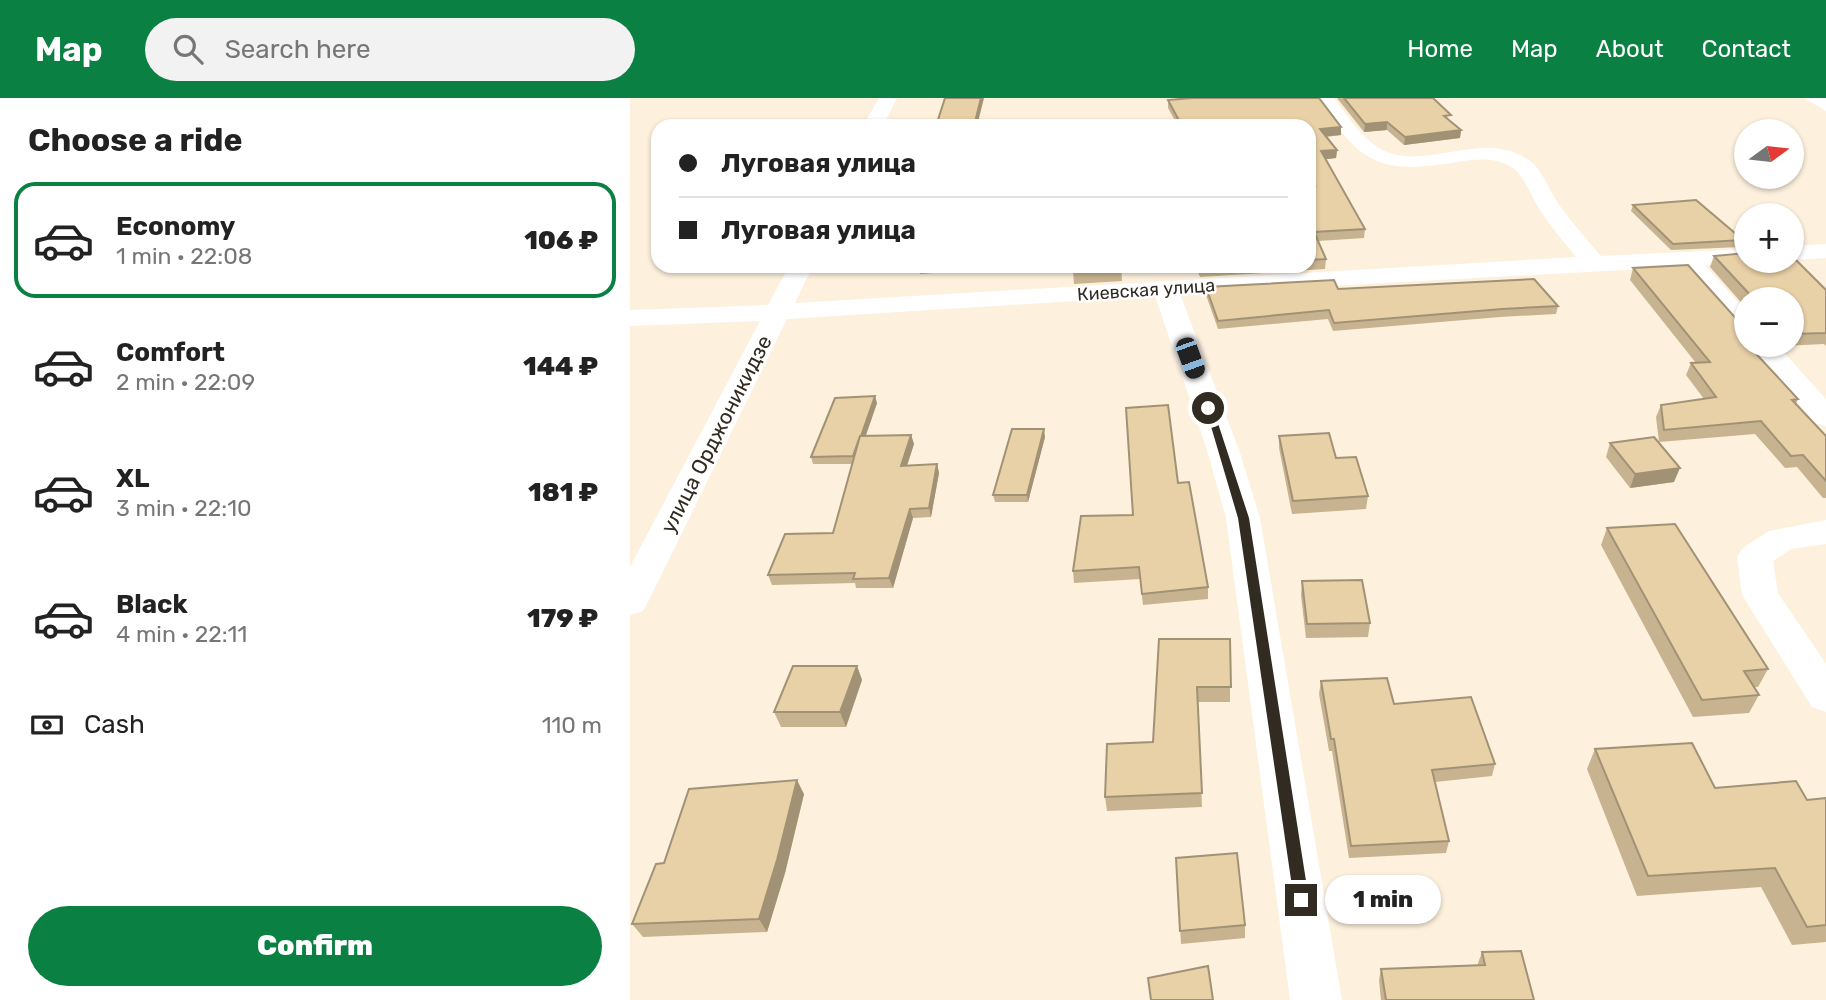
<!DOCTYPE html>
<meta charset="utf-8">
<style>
body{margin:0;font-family:Rubik,sans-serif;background:#f2f2f2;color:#222;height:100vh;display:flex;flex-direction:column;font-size:26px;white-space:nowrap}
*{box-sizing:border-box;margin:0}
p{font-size:23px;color:#767676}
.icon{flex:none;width:38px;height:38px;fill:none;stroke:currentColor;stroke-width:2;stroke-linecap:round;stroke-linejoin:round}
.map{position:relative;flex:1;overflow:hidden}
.sheet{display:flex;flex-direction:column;background:#fff;width:630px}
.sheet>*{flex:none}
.top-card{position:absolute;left:21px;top:21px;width:665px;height:154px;border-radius:21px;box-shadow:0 2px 5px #0004;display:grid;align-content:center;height:154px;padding:0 28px;background:#fff}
.needle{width:46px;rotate:75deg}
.fabs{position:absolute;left:1104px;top:21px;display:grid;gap:14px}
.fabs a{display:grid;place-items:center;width:70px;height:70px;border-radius:50%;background:#fff;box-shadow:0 2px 5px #0004;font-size:35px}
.end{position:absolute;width:32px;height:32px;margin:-16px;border:9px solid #312b22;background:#fff;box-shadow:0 0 0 4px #fff}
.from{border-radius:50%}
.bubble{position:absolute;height:49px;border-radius:24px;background:#fff;box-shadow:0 2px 5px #0004;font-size:23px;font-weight:800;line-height:49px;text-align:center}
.car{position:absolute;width:21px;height:42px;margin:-21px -10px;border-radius:9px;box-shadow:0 0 5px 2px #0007;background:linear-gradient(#222 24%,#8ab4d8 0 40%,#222 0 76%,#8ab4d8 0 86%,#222 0)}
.top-card b{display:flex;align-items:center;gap:24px;height:66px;font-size:26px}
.top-card b+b{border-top:2px solid #e0e0e0}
.top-card i{width:18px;height:18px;background:#222}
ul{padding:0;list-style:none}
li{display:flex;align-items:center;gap:21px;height:116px;margin:0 14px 10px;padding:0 14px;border:4px solid transparent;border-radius:21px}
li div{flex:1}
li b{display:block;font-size:26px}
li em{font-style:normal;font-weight:800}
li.selected{border-color:#0b8043}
li>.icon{width:63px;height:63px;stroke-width:1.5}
h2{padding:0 28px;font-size:32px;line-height:84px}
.pay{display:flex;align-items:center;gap:18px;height:77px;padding:0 28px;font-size:26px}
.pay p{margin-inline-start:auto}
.cta{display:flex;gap:14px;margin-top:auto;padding:14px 28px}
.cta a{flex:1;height:80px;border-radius:42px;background:#0b8043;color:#fff;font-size:28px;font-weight:800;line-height:80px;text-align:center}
header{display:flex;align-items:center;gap:42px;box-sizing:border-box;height:98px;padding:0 35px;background:#0b8043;color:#fff}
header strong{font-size:33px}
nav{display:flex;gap:38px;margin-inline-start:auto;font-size:24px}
.search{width:490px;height:63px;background:#f2f2f2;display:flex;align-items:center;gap:18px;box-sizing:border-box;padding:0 24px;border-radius:38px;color:#767676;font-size:26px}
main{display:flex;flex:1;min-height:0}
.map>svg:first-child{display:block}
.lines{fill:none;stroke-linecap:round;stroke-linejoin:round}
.street{fill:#fff;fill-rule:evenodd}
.wall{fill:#c8b390}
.shaded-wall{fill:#a29275}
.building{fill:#e8d0a7;stroke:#a29275;stroke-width:2}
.route{fill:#312b22}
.labels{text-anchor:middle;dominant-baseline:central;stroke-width:5;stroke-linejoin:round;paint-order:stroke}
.far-street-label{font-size:18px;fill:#312b22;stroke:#fff}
.street-label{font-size:21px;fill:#312b22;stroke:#fff}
</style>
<header>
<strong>Map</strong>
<div class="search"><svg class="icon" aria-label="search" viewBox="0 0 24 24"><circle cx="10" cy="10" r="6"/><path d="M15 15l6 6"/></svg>Search here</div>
<nav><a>Home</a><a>Map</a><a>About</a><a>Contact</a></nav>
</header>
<main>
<section class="sheet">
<h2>Choose a ride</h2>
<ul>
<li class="selected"><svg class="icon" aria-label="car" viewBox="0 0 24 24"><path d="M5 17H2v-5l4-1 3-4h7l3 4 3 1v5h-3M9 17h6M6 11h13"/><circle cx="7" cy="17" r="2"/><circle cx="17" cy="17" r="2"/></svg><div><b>Economy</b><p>1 min · 22:08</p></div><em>106 ₽</em></li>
<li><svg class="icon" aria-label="car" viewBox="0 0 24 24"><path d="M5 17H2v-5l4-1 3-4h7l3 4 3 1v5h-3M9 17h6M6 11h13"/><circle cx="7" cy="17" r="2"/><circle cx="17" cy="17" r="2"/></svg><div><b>Comfort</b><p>2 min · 22:09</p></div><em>144 ₽</em></li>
<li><svg class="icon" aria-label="car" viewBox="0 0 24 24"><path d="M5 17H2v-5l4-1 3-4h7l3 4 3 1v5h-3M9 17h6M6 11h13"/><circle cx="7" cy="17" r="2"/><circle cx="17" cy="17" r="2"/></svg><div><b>XL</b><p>3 min · 22:10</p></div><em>181 ₽</em></li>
<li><svg class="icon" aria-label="car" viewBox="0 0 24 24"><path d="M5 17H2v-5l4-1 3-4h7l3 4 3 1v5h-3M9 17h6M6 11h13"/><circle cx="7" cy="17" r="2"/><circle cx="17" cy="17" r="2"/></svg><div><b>Black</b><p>4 min · 22:11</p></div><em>179 ₽</em></li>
</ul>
<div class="pay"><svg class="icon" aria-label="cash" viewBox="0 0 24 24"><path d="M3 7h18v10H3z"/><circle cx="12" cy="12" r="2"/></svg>Cash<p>110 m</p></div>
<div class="cta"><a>Confirm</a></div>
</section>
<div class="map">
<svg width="1196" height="902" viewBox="0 0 1196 902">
<rect width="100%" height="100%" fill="#fdf0dd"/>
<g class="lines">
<path class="street" d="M249 0H267L253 28H233Z
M686 0H704C718 18 731 40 751 51 794 75 850 31 897 61 913 71 919 93 930 108 943 126 957 142 971 158L1116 151V163H1125L1075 167 1116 213V237L1107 235 1050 169 550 196 609 352 630 420 712 902H660L596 420 577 352 525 198 157 221 18 504 13 513 0 517V469L130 223 0 228V212L138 207 159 168H183L165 205 946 159C934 144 921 129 910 112 901 98 895 77 880 68 864 59 845 61 828 64 747 77 732 66 686 0Z
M1174 0H1196V13Z
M1196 146V160L1162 162V148Z
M1118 247H1147L1196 301V328L1185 325Z
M1196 422V446L1161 451 1143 463 1148 495 1196 566V614L1182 609 1112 497 1107 459 1113 450 1139 433Z"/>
</g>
<path class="wall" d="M707 0H803L820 23 831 32 830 40 774 47 757 32 734 34Z
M538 2 711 29V37L696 39 707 52 706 60 695 61 735 131 734 140 688 143 696 161 695 171 570 179 566 168H679V28H548L538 10Z
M1003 107 1113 142 1111 149 1041 152 1001 113Z
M1084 158 1196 192V248L1194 246 1152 248 1150 247H1162V201H1116V210L1080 169Z
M288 168H395L290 176Z
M491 168 492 183 444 186 443 173Z
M1003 170 1110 225 1116 227V247L1168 301 1166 306 1196 338V400H1193L1167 369 1155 370 1125 336 1029 344 1026 319 1031 307 1074 301 1056 277 1061 265H1066L1000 182Z
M576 189 708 191 928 208 926 216 870 219 703 233 698 221 588 231 576 197Z
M247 305 236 337H281L284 346 277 367 307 366 309 375 301 419 283 420 263 490H226L225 485 142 487 138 477 203 435 222 366H183L181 359Z
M649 338 706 360 738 398 736 411 662 416 649 350Z
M415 339 398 404H365L363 397Z
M980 345 1044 384 1000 390 976 359Z
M548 385 578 489V501L513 507 510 481 444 485 443 473 503 417Z
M977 430 1138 571 1128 589H1124L1129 597 1119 615 1063 619 971 447Z
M672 483 740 525 738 539 676 540 671 498Z
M600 541V604H568L572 709 477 713 475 699 523 644Z
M227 568 232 582 216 629H151L144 614Z
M691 583 764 606 865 666 862 678 805 684 819 743 816 755 719 760 702 653H699L689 596Z
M965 651 1085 690 1177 702 1196 700V844L1162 847 1131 789 1007 798 957 671Z
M174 696 155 775 137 834 13 839 2 826 34 765Z
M546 760 615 827V840L551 846Z
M852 854 904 902H751L749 882 751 871 848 867V865Z"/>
<path class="shaded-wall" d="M351 0H354L347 28H344Z
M757 24V32L734 34 735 26Z
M711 29V37L689 39 690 31Z
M831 32 830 40 774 47 775 39Z
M707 52 706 60 690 62 691 53Z
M245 298 247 305 226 366 223 358Z
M414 331 415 339 398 404 397 397Z
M281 337 284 346 274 377 271 368Z
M307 366 309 375 301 419 299 410Z
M1050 370 1044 384 1000 390 1005 376Z
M280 411 283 420 263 490 259 480Z
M227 568 232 582 216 629 210 614Z
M167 682 174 696 155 775 137 834 129 821Z"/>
<path class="building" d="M315 0H351L344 28H306Z
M562 0H689L711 29 690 31 707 52 691 53 735 131 684 134 696 161 679 162V89L685 88 679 81V28H637L635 26 612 28H552L538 2Z
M714 0H803L821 17 814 18 831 32 775 39 757 24 735 26Z
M1066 102 1113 142 1043 146 1003 107Z
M1116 155V163L1166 162 1196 192V235L1162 236V201H1123V200L1084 158Z
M1058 167 1110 225 1116 227V238H1110L1116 245V247H1118L1168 301 1162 302 1196 338V383L1173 357 1161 358 1131 323 1034 332 1031 307 1086 299 1061 265 1080 264 1003 170Z
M443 168H491V170L443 173Z
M904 181 928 208 872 211 704 225 699 212 588 223 576 189 704 182 708 191Z
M245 298 231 338H230L223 358 181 359 205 300Z
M538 307 548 385 559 384 578 489 512 496 509 469 443 473 451 418 503 417 496 310Z
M382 331H414L397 397H363Z
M699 335 706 360 726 359 738 398 663 403 649 338Z
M281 337 271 368 307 366 299 410 280 411 259 480 223 481 225 475 138 477 155 436 203 435 230 338Z
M1024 339 1050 370 1005 376 980 345Z
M1045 426 1138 571 1114 573 1129 597 1072 602 977 430Z
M732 482 740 525 677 526 672 483Z
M529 541H600L601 589H567L572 695 475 699 477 646 523 644Z
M163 568H227L210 614H144Z
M757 580 764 606 841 599 865 666 802 672 819 743 721 748 704 641H701L691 583Z
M1062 645 1085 690 1166 683 1177 702 1196 700V827L1177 829 1145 770 1018 778 965 651Z
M167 682 147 762 129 821 2 826 26 766 34 765 59 691Z
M607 755 615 827 550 833 546 760Z
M891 853 904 902H756L751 871 855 867 852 854Z
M578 868 583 902H521L518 880Z"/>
<path class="route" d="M575 308 583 310 619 420 679 802 677 808 671 810 666 808 664 802 608 420Z"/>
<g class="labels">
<g class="far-street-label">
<text transform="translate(516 192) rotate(-4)">Киевская улица</text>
</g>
<g class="street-label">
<text transform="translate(86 336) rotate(-63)">улица Орджоникидзе</text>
</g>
</g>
</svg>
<div class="fabs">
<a><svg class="needle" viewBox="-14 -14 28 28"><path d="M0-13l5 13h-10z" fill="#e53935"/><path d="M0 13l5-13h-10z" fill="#767676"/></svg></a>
<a>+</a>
<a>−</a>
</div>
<i class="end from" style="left:578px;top:310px"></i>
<i class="end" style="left:671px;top:802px"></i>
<div class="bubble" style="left:695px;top:777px;width:116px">1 min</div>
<i class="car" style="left:560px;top:260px;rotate:160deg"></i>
<div class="top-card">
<b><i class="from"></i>Луговая улица</b>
<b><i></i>Луговая улица</b>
</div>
</div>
</main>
